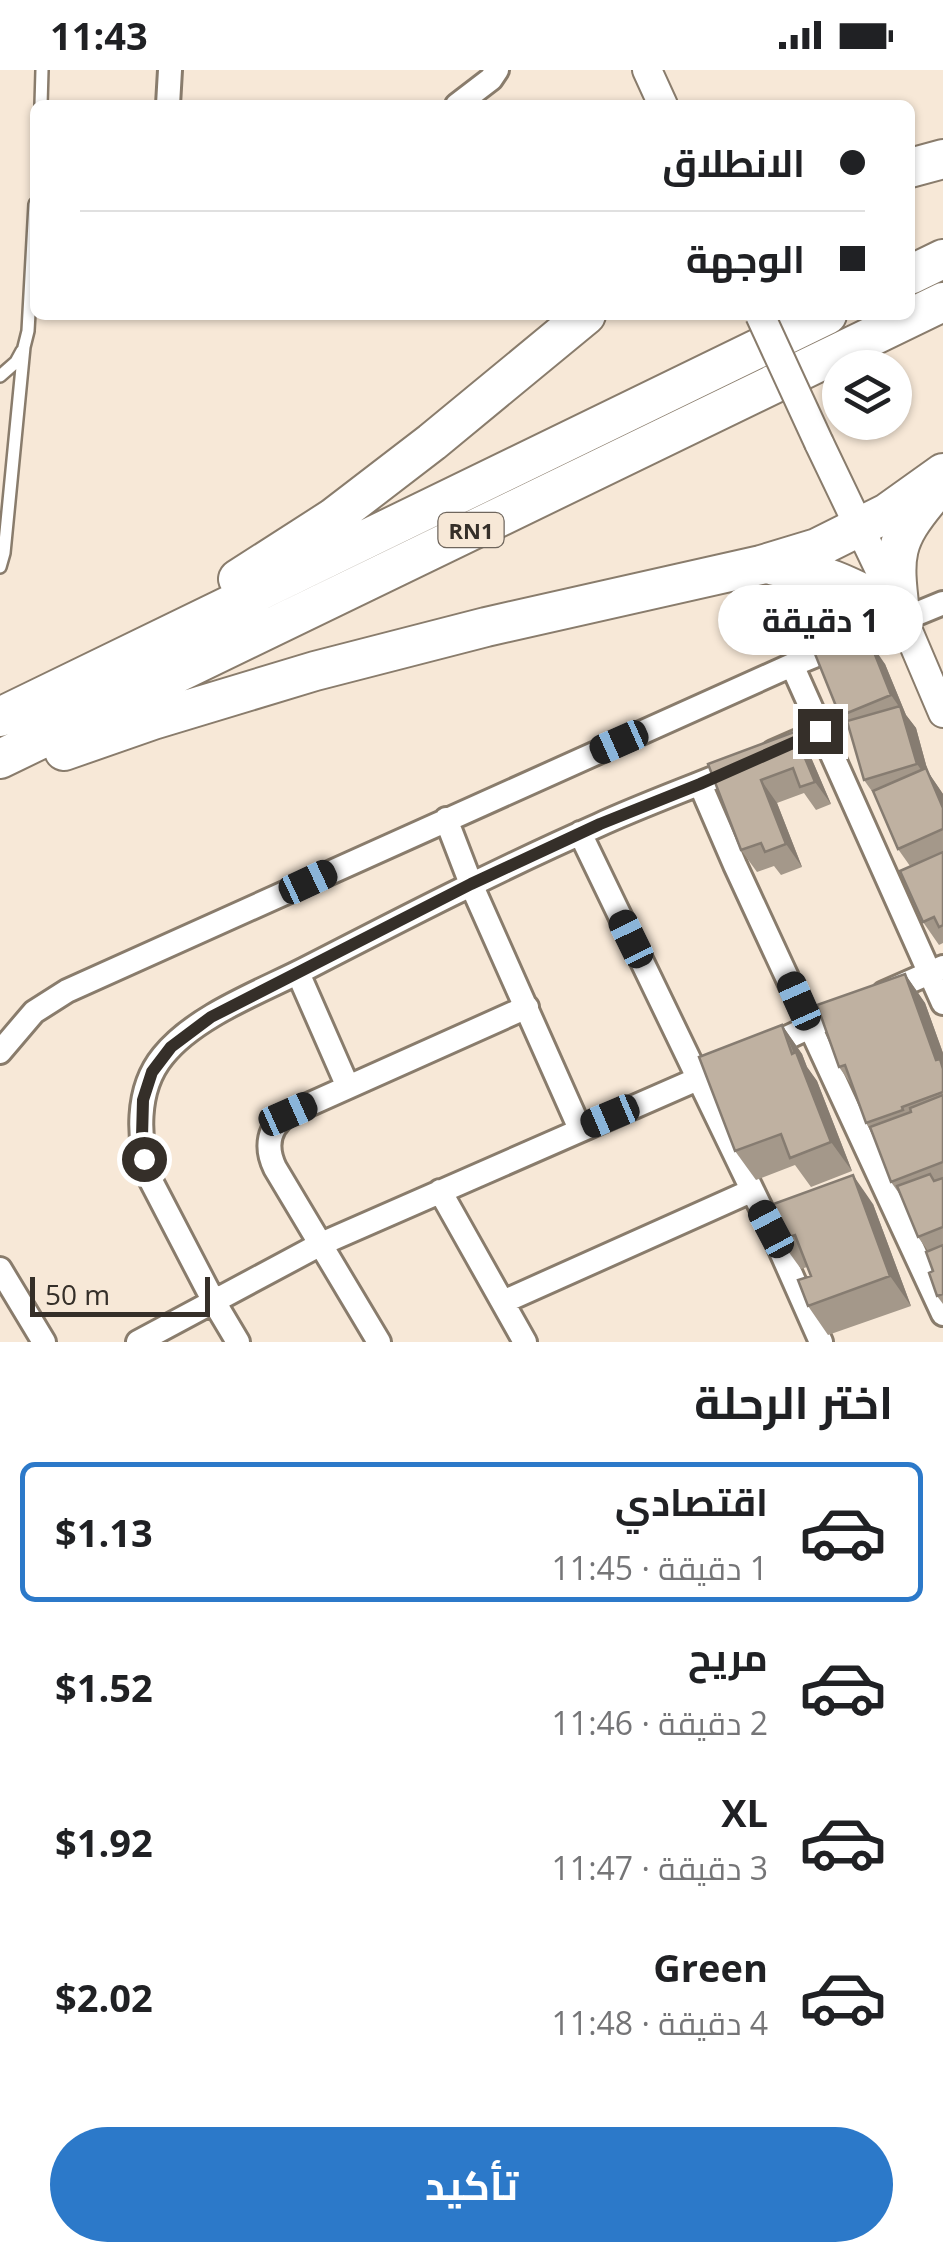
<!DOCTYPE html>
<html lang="ar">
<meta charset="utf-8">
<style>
body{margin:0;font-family:"Open Sans",Cairo,sans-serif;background:#f6f6f6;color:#202124;direction:rtl;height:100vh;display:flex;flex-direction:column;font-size:38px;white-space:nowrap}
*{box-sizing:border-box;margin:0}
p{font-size:32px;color:#757577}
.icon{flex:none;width:55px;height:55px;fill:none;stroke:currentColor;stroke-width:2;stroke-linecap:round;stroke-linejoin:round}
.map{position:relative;height:1272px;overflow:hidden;direction:ltr}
.details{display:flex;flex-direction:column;background:#fff;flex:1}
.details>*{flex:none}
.hud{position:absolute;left:30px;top:30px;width:885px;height:220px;border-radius:15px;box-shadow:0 2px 8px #0004;direction:rtl;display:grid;align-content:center;height:220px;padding:0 50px;background:#fff}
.controls{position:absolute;left:822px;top:280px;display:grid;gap:20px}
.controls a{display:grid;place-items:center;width:90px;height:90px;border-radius:50%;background:#fff;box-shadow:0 2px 8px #0004;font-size:50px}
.scale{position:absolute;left:30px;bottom:25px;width:180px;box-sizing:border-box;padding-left:10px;border:5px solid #352f29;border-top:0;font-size:28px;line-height:35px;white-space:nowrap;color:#352f29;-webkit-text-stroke:8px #f7e8d7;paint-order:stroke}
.end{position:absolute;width:45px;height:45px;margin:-22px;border:12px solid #352f29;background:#fff;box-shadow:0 0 0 5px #fff}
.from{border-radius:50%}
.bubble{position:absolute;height:70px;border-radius:35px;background:#fff;box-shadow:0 2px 8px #0004;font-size:32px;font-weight:700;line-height:70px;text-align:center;direction:rtl}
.car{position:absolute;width:30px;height:60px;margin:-30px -15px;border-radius:12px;box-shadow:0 0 8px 2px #0007;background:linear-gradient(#222 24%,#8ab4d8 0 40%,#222 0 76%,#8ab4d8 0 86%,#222 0)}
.hud b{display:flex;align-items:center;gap:35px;height:95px;font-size:38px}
.hud b+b{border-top:2px solid #e0e0e0}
.hud i{width:25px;height:25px;background:#202124}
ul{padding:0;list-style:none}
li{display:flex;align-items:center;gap:30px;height:140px;margin:0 20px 15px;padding:0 30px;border:5px solid transparent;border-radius:15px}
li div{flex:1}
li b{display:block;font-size:38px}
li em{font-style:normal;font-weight:700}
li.current{border-color:#2c79c9}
li>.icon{width:90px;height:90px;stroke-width:1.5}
h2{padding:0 50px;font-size:45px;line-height:120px}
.primary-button{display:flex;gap:20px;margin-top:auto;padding:20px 50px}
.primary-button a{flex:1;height:115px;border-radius:60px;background:#2c79c9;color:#fff;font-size:40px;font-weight:700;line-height:115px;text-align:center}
.status{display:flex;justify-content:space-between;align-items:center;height:70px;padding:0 50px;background:#fff;direction:ltr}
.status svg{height:28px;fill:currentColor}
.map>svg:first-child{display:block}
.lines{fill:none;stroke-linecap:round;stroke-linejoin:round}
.service-casing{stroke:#897c6c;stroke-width:16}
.minor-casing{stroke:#897c6c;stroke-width:28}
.tertiary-casing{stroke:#897c6c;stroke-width:32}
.trunk-casing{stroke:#897c6c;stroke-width:42}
.service{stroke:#fff;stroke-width:11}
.minor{stroke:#fff;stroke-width:22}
.tertiary{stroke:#fff;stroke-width:28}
.trunk{stroke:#fff;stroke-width:38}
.tertiary-bridge-casing{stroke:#897c6c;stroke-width:32;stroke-linecap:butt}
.tertiary-bridge{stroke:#fff;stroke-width:28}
.wall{fill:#a4988a}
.shaded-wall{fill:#867c71}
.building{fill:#bfb1a1;stroke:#867c71;stroke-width:2.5}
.route{stroke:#352f29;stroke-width:12}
.labels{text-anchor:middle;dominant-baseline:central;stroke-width:8;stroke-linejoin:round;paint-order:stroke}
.shield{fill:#f7e8d7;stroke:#6f665d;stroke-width:2.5}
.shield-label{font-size:22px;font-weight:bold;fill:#352f29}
</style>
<div class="status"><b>11:43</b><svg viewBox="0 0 49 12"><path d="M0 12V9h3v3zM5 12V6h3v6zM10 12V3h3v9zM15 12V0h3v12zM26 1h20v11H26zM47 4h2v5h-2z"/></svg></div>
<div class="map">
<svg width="943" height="1272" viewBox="0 0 943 1272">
<rect width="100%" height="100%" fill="#f7e8d7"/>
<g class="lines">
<g class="service-casing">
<path id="service" d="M41 35 42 0
M0 306 16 292 22 281
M0 497 4 483 24 277 28 261 35 134"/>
</g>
<g class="minor-casing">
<path id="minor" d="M168 35 170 0
M457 35 491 9 497 0
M792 595 943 933
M773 682 821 661
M700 714 735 795 943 1244
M446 749 471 814 580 1059
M580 763 771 1159 821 1272
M298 903 348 1017
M884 923 943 897
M761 980 850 938
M0 982 34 942 67 921 792 595 943 533
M440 1121 525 1272
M0 1199 44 1272
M503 1232 751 1121
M138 1272 321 1174 732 994
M238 1272 213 1230 150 1109C138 1070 135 1020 163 986 195 946 260 922 305 899 402 849 499 799 599 755 645 734 693 717 740 697
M379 1272 275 1098C265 1077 268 1057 288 1044L527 937"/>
</g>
<g class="tertiary-casing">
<path id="tertiary" d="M647 0 663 35
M819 373 900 542 943 643"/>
</g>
<g class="trunk-casing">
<path id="trunk" d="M910 98 943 89
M910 205 943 189
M774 496C820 499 859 521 900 542
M238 509 333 448 432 372 586 245
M900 542C893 485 893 471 931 426
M0 647 827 245
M64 681 153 650 315 601 486 557 761 495 817 478 887 443 943 403
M0 689 943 232"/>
</g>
<use href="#service" class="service"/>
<use href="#minor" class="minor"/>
<use href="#tertiary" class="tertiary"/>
<use href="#trunk" class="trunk"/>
<g class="tertiary-bridge-casing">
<path id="tertiary-bridge" d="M760 245 819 373"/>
</g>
<use href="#tertiary-bridge" class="tertiary-bridge"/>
</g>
<path class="wall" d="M853 568 858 576 885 594 906 645 916 658 928 702 943 724V873L939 875 923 852 910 796 898 779 876 727 864 710 849 658 840 646Z
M810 685 831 734 816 740 804 723 777 733 802 797 781 805 774 796 757 802 741 780 708 694Z
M905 904 925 933 943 983V1234L937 1226 928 1181 918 1167 901 1126 891 1112 872 1063 866 1053 852 1016 839 997Z
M782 955 802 984 807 997 817 1011 852 1101 811 1117 795 1095 756 1110 735 1081Z
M873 1134 911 1236 828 1265 808 1236 811 1206 807 1197 801 1199 780 1170Z"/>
<path class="shaded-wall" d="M870 572 885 594 906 645 916 658 928 702 943 724V738L933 717 917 694 900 638 891 625Z
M794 662 810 685 831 734 815 712Z
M761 710 777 733 802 797 786 774Z
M905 904 925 933 943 983V1001L936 990Z
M782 955 802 984 807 997 817 1011 852 1101 831 1072Z
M853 1105 873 1134 911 1236 890 1206Z"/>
<path class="building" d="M853 568 856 577 870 572 891 625 840 646 815 584Z
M900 636 917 694 864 710 847 651Z
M794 662 815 712 800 717 793 698 761 710 786 774 765 782 761 773 741 780 708 694Z
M926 698 943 738V759L898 779 873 721Z
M943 782V855L939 857 934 847 923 852 900 801Z
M905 904 936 990 940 989 943 999V1022L902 1037 903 1040 866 1053 845 995 839 997 817 935Z
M782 955 792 984 796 982 831 1072 790 1088 781 1064 735 1081 699 987Z
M943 1025V1092L891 1112 870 1057 911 1042 910 1038Z
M930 1104 934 1111 943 1108V1157L918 1167 897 1116Z
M853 1105 890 1206 808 1236 798 1210 811 1206 795 1165 780 1170 768 1136Z
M943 1175V1224L937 1226 929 1203 933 1201 926 1182Z"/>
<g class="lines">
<path class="route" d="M144 1089 142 1067 143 1030 152 1002 171 977 211 947 471 814 600 754 700 714 820 661"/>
</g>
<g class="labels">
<rect class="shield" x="438.5" y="443" width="65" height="34" rx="8"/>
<g class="shield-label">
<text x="471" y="460">RN1</text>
</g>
</g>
</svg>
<div class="controls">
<a><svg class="icon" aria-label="layers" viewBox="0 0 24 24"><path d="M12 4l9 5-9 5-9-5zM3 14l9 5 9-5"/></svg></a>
</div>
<div class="scale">50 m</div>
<i class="end from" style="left:144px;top:1089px"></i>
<i class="end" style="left:820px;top:661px"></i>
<div class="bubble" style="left:718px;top:515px;width:205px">1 دقيقة</div>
<i class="car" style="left:619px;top:672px;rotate:246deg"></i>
<i class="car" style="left:308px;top:812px;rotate:65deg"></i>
<i class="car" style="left:631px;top:869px;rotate:334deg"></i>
<i class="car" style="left:799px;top:931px;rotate:336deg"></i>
<i class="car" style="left:288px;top:1044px;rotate:66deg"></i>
<i class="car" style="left:610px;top:1046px;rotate:247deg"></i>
<i class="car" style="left:771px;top:1159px;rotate:332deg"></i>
<div class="hud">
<b><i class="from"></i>الانطلاق</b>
<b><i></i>الوجهة</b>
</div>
</div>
<section class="details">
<h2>اختر الرحلة</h2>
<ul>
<li class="current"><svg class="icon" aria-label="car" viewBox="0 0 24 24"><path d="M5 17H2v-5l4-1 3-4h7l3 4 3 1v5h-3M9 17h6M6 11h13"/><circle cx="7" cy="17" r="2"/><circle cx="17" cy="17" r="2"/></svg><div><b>اقتصادي</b><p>1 دقيقة · 11:45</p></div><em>$1.13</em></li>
<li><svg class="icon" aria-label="car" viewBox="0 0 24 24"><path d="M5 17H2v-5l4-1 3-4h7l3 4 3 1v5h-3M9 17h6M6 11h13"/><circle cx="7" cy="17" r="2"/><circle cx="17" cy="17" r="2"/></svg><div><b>مريح</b><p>2 دقيقة · 11:46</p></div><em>$1.52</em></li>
<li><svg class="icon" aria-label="car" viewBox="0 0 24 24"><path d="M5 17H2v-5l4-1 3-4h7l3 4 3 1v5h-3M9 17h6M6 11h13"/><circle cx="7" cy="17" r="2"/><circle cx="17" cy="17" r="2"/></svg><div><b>XL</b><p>3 دقيقة · 11:47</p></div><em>$1.92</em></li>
<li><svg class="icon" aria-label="car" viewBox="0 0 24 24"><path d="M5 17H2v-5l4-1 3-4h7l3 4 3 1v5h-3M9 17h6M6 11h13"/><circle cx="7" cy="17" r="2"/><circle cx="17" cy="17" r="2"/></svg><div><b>Green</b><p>4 دقيقة · 11:48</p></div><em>$2.02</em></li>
</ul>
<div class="primary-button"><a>تأكيد</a></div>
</section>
